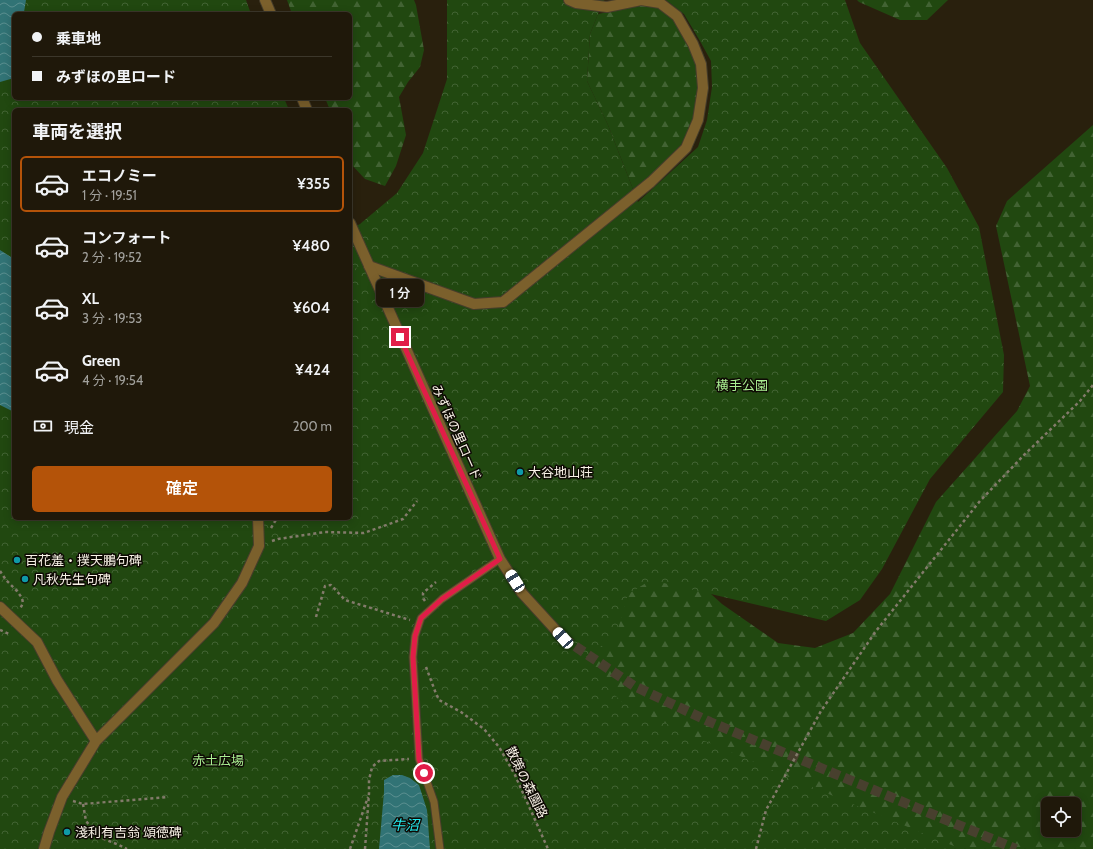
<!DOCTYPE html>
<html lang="ja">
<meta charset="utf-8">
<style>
body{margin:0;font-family:Cabin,"Noto Sans JP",sans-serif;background:#272113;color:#f1f3f6;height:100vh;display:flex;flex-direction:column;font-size:15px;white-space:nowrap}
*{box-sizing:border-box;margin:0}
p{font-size:13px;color:#a1a09c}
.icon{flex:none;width:22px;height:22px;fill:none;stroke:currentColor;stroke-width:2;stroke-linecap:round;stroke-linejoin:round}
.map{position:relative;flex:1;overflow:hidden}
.details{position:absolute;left:12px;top:108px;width:340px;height:412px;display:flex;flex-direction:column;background:#1f180a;border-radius:6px;box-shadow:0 2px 10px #0003,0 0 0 1px #3c372b}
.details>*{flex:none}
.top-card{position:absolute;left:12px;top:12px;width:340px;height:88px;border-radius:6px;box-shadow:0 2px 10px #0003,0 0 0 1px #3c372b;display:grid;align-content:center;height:88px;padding:0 20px;background:#1f180a}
.controls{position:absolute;left:1041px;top:797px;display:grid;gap:8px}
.controls a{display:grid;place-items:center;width:40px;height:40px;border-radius:6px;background:#1f180a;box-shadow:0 2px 10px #0003,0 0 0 1px #3c372b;font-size:20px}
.end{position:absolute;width:18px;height:18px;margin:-9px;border:5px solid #e11d48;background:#fff;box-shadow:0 0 0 2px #fff}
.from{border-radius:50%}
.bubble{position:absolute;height:28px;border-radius:6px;background:#1f180a;box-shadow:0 2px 10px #0003,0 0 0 1px #3c372b;font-size:13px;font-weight:600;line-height:28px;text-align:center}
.car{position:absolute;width:12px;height:24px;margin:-12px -6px;border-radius:5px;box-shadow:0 0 3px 1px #0007;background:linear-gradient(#fff 24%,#345 0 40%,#fff 0 76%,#345 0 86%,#fff 0)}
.top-card b{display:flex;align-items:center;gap:14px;height:38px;font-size:15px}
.top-card b+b{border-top:1px solid #3c372b}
.top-card i{width:10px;height:10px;background:#f1f3f6}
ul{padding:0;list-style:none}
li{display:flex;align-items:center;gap:12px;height:56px;margin:0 8px 6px;padding:0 12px;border:2px solid transparent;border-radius:6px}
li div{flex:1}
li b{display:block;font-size:15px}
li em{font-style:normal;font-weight:600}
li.on{border-color:#b45309}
li>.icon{width:36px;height:36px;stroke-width:1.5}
h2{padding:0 20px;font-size:18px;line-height:48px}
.pay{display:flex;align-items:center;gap:10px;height:44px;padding:0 20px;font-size:15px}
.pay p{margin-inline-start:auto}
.action{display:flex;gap:8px;margin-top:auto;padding:8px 20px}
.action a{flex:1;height:46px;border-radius:6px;background:#b45309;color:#fff;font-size:16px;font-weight:600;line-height:46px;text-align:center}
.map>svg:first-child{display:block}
.forest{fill:url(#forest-firs);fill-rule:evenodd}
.park{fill:url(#park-crowns)}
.water{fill:url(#water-waves)}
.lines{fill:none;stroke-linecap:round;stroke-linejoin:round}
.tertiary-tunnel{stroke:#48402e;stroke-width:10;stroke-dasharray:10 5;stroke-linecap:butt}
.service-casing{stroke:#463d2b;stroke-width:9}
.minor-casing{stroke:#463d2b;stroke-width:12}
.tertiary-casing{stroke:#463d2b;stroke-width:12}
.path{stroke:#837b6b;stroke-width:2.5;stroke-dasharray:3 3;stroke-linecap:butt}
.service{stroke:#7b602c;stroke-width:7}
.minor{stroke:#7b602c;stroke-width:10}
.tertiary{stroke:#7b602c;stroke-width:10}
.route{stroke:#e11d48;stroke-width:5}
.culture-dot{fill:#0f9aa8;stroke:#0e0a04;stroke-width:1.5}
.labels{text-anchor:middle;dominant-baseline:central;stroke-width:3;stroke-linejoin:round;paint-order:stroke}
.park-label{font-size:13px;fill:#abf093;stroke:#0e0a04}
.street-label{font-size:13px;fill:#f8f2e6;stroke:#0e0a04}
.poi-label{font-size:13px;fill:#f8f2e6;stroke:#0e0a04;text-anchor:start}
.water-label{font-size:14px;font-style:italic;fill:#24edf2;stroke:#0e0a04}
</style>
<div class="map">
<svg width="1093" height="849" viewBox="0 0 1093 849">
<defs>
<pattern id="forest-firs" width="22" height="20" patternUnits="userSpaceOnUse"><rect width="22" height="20" fill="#214810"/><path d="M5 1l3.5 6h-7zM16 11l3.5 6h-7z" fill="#426333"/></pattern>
<pattern id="park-crowns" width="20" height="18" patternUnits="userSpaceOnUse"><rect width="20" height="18" fill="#214810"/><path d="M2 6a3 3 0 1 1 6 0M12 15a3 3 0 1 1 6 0" fill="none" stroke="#426333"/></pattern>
<pattern id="water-waves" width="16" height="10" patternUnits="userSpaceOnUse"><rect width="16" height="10" fill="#317375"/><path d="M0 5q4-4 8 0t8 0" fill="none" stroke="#5a8e8f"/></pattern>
</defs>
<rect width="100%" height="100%" fill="#29200d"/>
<path class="forest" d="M287 0H414L416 5 424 50 420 67 408 82 399 97 406 135 396 166 385 186 365 179 350 163V110H330L325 98H350V14H292Z
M857 0H948L927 20H900L859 2Z
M638 5 657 6 674 19 690 48 698 64V88L693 119 681 145 650 176 633 189 608 125 587 81 590 34 598 14 608 12Z
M1093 125V849H461L652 540 722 604 778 643 815 648 853 633 890 594 936 502 1017 411 1030 386 996 226 1007 201ZM1048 804H1074V830H1048Z"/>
<path class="park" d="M0 0H246L251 14H14V98H284L289 110H14V518H350V229L360 224 397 193 423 153 447 79V0H604L598 14 590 34 587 81 608 125 638 202 698 147 707 120 712 87 711 61 700 41 684 14 666 0H845L860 43 947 168 979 227 1004 355 1003 392 930 479 882 569 860 600 826 621 651 580 628 594 616 636 580 661 623 703 684 732 819 790 961 849H0Z"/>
<path class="water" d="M0 0H26L24 12 25 14H14V78L0 82Z
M0 250 14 259V412L0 405Z
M393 775H402L410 778 419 785 427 810 430 849H379L384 792V780Z"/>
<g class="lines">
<path class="tertiary-tunnel" d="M563 638 634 686 710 722 1016 849"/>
<g class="service-casing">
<path id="service" d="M440 849 434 802 419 759 413 657 415 636 421 618 442 599 500 559"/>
</g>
<g class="minor-casing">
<path id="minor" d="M369 266 474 304 503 302 651 182 686 148 698 120 703 88 701 64 693 44 677 16 660 3 641 0 607 7 576 3 569 0
M0 607 37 642 57 680 96 741
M44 849 49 832 62 797 96 741 214 623 242 583 259 546 258 518"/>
</g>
<g class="tertiary-casing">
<path id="tertiary" d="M265 0 271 14
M302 98 307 110
M350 223 500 559 522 593 563 638"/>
</g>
<path class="path" d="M350 267 356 269
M271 528 277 518
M272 541 278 539 325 532 364 533 403 519 417 501
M0 571 6 580 17 591 22 598 23 603 20 609
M425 601 423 598V593L436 582
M316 617 325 586 331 585 345 600 410 620
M0 630 9 634
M426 667 435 691 439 700 461 712 484 729 499 747 515 775 548 849
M73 801 83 804 167 797
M83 804 86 821 99 837 119 845 127 849
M350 849 368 797
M365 849 369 793V780L372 767 379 761 409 759
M756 849 766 810 821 711 876 631 980 501 1024 455 1080 401 1093 385"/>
<use href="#service" class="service"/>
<use href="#minor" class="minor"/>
<use href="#tertiary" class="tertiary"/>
</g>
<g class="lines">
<path class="route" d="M400 337 500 559 442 599 421 618 415 636 413 657 419 759 424 773"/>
</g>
<g class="culture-dot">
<circle cx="520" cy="472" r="4"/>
<circle cx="17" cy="560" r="4"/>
<circle cx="25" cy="579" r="4"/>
<circle cx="67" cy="832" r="4"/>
</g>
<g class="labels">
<g class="park-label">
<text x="742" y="385">横手公園</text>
<text x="218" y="760">赤土広場</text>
</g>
<g class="street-label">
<text transform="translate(457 432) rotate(66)">みずほの里ロード</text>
<text transform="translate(527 782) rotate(64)">散策の森園路</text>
</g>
<g class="poi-label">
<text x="528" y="472">大谷地山荘</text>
<text x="25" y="560">百花羞・撲天鵬句碑</text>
<text x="33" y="579">凡秋先生句碑</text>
<text x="75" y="832">淺利有吉翁 頌徳碑</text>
</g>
<g class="water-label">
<text x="405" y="825">牛沼</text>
</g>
</g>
</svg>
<div class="controls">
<a><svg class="icon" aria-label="locate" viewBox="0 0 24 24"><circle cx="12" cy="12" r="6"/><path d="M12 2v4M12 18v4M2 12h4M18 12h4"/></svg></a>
</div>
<i class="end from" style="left:424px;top:773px"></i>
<i class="end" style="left:400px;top:337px"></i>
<div class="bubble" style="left:376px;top:279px;width:48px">1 分</div>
<i class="car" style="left:515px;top:581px;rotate:327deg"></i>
<i class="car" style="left:563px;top:638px;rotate:318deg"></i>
<div class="top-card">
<b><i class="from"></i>乗車地</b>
<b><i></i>みずほの里ロード</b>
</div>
<section class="details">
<h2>車両を選択</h2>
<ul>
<li class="on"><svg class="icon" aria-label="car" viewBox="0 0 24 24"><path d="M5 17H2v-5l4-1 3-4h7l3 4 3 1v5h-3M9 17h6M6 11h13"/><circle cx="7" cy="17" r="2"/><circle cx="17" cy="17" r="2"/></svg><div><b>エコノミー</b><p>1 分 · 19:51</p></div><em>¥355</em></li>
<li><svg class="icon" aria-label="car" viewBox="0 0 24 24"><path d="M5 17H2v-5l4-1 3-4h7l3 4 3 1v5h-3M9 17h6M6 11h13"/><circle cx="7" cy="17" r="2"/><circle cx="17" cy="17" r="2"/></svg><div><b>コンフォート</b><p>2 分 · 19:52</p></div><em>¥480</em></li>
<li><svg class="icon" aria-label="car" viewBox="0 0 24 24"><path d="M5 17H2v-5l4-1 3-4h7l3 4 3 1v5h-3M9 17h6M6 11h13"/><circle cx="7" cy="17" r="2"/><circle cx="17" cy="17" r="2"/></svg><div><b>XL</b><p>3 分 · 19:53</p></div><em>¥604</em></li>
<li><svg class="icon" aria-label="car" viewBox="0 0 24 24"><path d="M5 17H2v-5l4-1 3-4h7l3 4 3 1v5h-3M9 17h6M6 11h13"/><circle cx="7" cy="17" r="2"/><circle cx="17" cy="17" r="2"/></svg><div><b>Green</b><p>4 分 · 19:54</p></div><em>¥424</em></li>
</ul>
<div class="pay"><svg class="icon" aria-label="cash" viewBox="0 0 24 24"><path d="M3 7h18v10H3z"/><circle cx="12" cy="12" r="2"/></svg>現金<p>200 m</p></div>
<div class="action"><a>確定</a></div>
</section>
</div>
